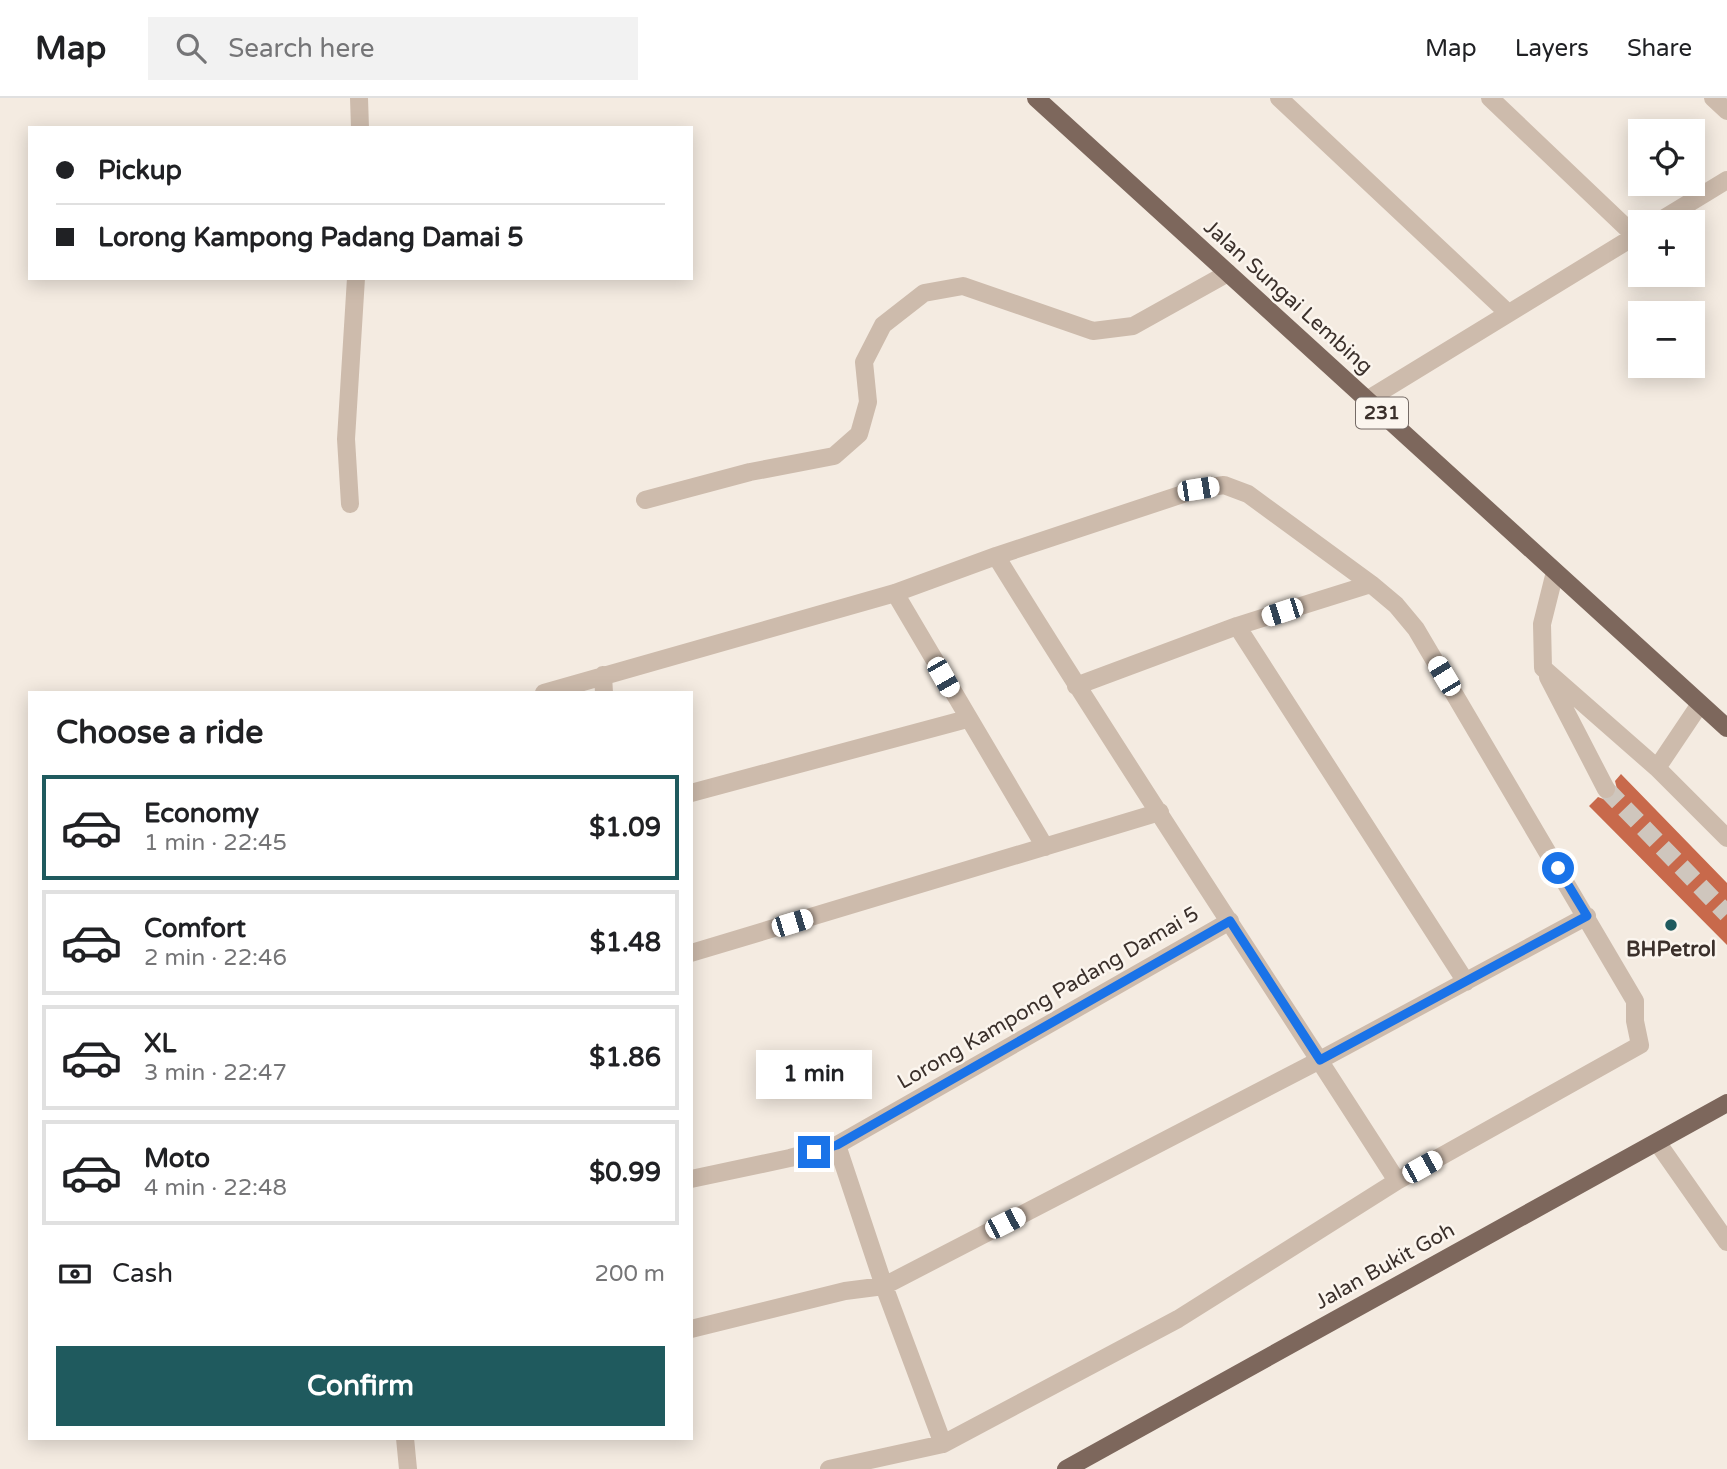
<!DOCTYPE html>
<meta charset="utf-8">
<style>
body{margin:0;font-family:"Varela Round",sans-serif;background:#f2f2f2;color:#202124;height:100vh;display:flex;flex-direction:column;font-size:26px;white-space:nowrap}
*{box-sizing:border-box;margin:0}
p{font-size:23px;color:#757577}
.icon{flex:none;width:38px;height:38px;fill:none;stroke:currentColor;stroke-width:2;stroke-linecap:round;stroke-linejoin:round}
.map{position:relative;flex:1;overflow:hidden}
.side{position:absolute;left:28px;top:593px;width:665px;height:749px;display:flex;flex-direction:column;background:#fff;border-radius:0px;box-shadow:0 4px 18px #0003}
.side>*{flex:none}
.banner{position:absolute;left:28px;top:28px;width:665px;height:154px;border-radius:0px;box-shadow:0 4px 18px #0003;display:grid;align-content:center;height:154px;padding:0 28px;background:#fff}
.tools{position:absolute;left:1628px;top:21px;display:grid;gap:14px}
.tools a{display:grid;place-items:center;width:77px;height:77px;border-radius:0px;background:#fff;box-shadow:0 4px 18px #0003;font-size:35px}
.end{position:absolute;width:32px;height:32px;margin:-16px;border:9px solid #1a73e8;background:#fff;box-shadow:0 0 0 4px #fff}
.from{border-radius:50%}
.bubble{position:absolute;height:49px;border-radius:0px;background:#fff;box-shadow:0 4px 18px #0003;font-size:23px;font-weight:700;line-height:49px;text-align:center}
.car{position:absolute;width:21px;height:42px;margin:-21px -10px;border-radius:9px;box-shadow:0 0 5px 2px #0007;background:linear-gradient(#fff 24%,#345 0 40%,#fff 0 76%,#345 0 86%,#fff 0)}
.banner b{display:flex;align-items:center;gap:24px;height:66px;font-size:26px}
.banner b+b{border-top:2px solid #e0e0e0}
.banner i{width:18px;height:18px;background:#202124}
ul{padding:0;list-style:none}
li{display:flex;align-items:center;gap:21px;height:105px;margin:0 14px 10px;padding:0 14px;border:4px solid #e0e0e0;border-radius:0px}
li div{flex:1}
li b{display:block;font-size:26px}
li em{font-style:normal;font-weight:700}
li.current{border-color:#1f5a5e}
li>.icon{width:63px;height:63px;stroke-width:1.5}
h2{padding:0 28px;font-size:32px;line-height:84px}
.pay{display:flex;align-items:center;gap:18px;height:77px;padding:0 28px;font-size:26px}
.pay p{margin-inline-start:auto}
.action{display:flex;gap:14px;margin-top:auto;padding:14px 28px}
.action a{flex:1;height:80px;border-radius:0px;background:#1f5a5e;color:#fff;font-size:28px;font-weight:700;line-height:80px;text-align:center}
header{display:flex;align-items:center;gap:42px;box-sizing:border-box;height:98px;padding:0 35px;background:#fff;border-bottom:2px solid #e0e0e0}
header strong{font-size:33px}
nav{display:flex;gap:38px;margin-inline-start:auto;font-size:24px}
.search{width:490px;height:63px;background:#f2f2f2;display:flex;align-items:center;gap:18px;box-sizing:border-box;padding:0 24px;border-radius:0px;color:#757577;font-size:26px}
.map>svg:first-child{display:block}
.building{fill:#c8694b}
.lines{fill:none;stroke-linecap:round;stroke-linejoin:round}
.minor-tunnel{stroke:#cfc6bd;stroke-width:18;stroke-dasharray:18 9;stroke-linecap:butt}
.minor{stroke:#cdbbac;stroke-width:18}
.major{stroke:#7d675c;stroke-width:18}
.route{stroke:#1a73e8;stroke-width:9}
.poi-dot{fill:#1f5a5e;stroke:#fbf5ee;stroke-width:2.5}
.labels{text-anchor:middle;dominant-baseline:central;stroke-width:5;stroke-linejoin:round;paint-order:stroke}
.shield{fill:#fbf5ee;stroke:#756b66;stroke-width:2}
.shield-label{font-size:19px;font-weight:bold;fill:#3b302b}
.street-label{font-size:21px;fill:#3b302b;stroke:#fbf5ee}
.poi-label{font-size:21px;font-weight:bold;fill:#3b302b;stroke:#fbf5ee}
</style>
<header>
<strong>Map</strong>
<div class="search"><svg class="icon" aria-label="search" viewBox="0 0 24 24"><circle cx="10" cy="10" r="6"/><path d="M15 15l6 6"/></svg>Search here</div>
<nav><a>Map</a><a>Layers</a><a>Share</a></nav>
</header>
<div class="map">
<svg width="1727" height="1371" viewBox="0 0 1727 1371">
<rect width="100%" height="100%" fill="#f4ebe1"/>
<path class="building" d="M1621 676 1727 785V847L1589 708 1598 699 1606 702 1615 698 1617 691 1615 683Z"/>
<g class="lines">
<path class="minor-tunnel" d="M1606 691 1727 816"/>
<path class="minor" d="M359 0 360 30
M1279 0 1507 214
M1490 0 1635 138
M1713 0 1727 13
M1658 124 1727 82
M1367 302 1640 135
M645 402 750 374 834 358 859 336 868 304 864 264 883 227 924 195 963 188 1093 233 1133 228 1228 175
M350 406 346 341 356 180
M996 458C1126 669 1264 875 1397 1083
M1555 474 1542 526 1543 570 1657 670 1727 740
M895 495 1045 749
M1237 528 1466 884
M603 577 604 595
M1548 579 1606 691
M1076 588 1237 528 1371 486
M544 595 895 495 996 458 1198 391 1224 387 1248 396 1371 486 1396 507 1416 531 1635 903V923L1640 947 1397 1083 1178 1221 943 1346 829 1371
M1657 670 1700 606
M691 695 967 621
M691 855 1160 714
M1657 1044 1727 1144
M837 1047 884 1188 943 1346
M691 1081 790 1060 837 1047 1230 823
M691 1231 845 1193 884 1188 1320 962 1587 818
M405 1340 408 1371"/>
<path class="major" d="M1036 0 1727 630
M1066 1371 1727 1005"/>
</g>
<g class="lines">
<path class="route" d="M814 1054 837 1047 1230 823 1320 962 1587 818 1558 770"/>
</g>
<circle class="poi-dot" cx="1671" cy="827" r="7"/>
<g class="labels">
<rect class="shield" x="1356" y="299.5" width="52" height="31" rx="5"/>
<g class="shield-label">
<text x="1382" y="315">231</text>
</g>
<g class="street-label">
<text transform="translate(1288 199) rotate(42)">Jalan Sungai Lembing</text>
<text transform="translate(1048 900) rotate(-30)">Lorong Kampong Padang Damai 5</text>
<text transform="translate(1385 1168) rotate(-29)">Jalan Bukit Goh</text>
</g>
<g class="poi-label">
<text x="1671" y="851">BHPetrol</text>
</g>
</g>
</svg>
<div class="tools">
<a><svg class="icon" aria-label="locate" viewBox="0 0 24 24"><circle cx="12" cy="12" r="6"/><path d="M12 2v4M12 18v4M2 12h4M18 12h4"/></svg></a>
<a>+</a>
<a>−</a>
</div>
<i class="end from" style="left:1558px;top:770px"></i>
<i class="end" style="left:814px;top:1054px"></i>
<div class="bubble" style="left:756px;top:952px;width:116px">1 min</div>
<i class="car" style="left:1198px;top:391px;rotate:81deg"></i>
<i class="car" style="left:1282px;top:514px;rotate:252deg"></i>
<i class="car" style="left:1444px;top:578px;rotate:329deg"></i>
<i class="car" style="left:943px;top:579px;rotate:150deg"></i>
<i class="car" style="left:792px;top:825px;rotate:73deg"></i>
<i class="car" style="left:1422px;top:1069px;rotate:61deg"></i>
<i class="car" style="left:1005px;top:1125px;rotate:63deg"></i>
<div class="banner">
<b><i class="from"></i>Pickup</b>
<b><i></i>Lorong Kampong Padang Damai 5</b>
</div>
<section class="side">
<h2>Choose a ride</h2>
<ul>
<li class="current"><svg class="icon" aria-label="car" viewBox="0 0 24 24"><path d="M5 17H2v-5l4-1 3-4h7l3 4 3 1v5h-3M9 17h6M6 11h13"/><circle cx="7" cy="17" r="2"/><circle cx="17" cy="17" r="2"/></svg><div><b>Economy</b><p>1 min · 22:45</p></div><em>$1.09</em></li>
<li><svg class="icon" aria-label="car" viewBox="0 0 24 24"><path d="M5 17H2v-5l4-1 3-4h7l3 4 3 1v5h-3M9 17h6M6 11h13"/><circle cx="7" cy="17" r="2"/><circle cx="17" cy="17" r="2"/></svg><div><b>Comfort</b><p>2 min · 22:46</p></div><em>$1.48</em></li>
<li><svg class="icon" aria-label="car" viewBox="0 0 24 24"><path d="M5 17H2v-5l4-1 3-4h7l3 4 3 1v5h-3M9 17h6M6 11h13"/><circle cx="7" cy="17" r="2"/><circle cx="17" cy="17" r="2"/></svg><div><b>XL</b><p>3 min · 22:47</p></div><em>$1.86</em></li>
<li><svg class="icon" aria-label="car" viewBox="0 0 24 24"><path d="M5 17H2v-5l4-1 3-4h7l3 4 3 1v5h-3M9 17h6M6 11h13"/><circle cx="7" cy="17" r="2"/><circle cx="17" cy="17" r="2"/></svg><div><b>Moto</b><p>4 min · 22:48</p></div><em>$0.99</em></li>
</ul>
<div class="pay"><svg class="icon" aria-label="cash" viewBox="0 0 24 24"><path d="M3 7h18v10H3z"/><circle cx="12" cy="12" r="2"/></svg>Cash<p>200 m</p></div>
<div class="action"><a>Confirm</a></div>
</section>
</div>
